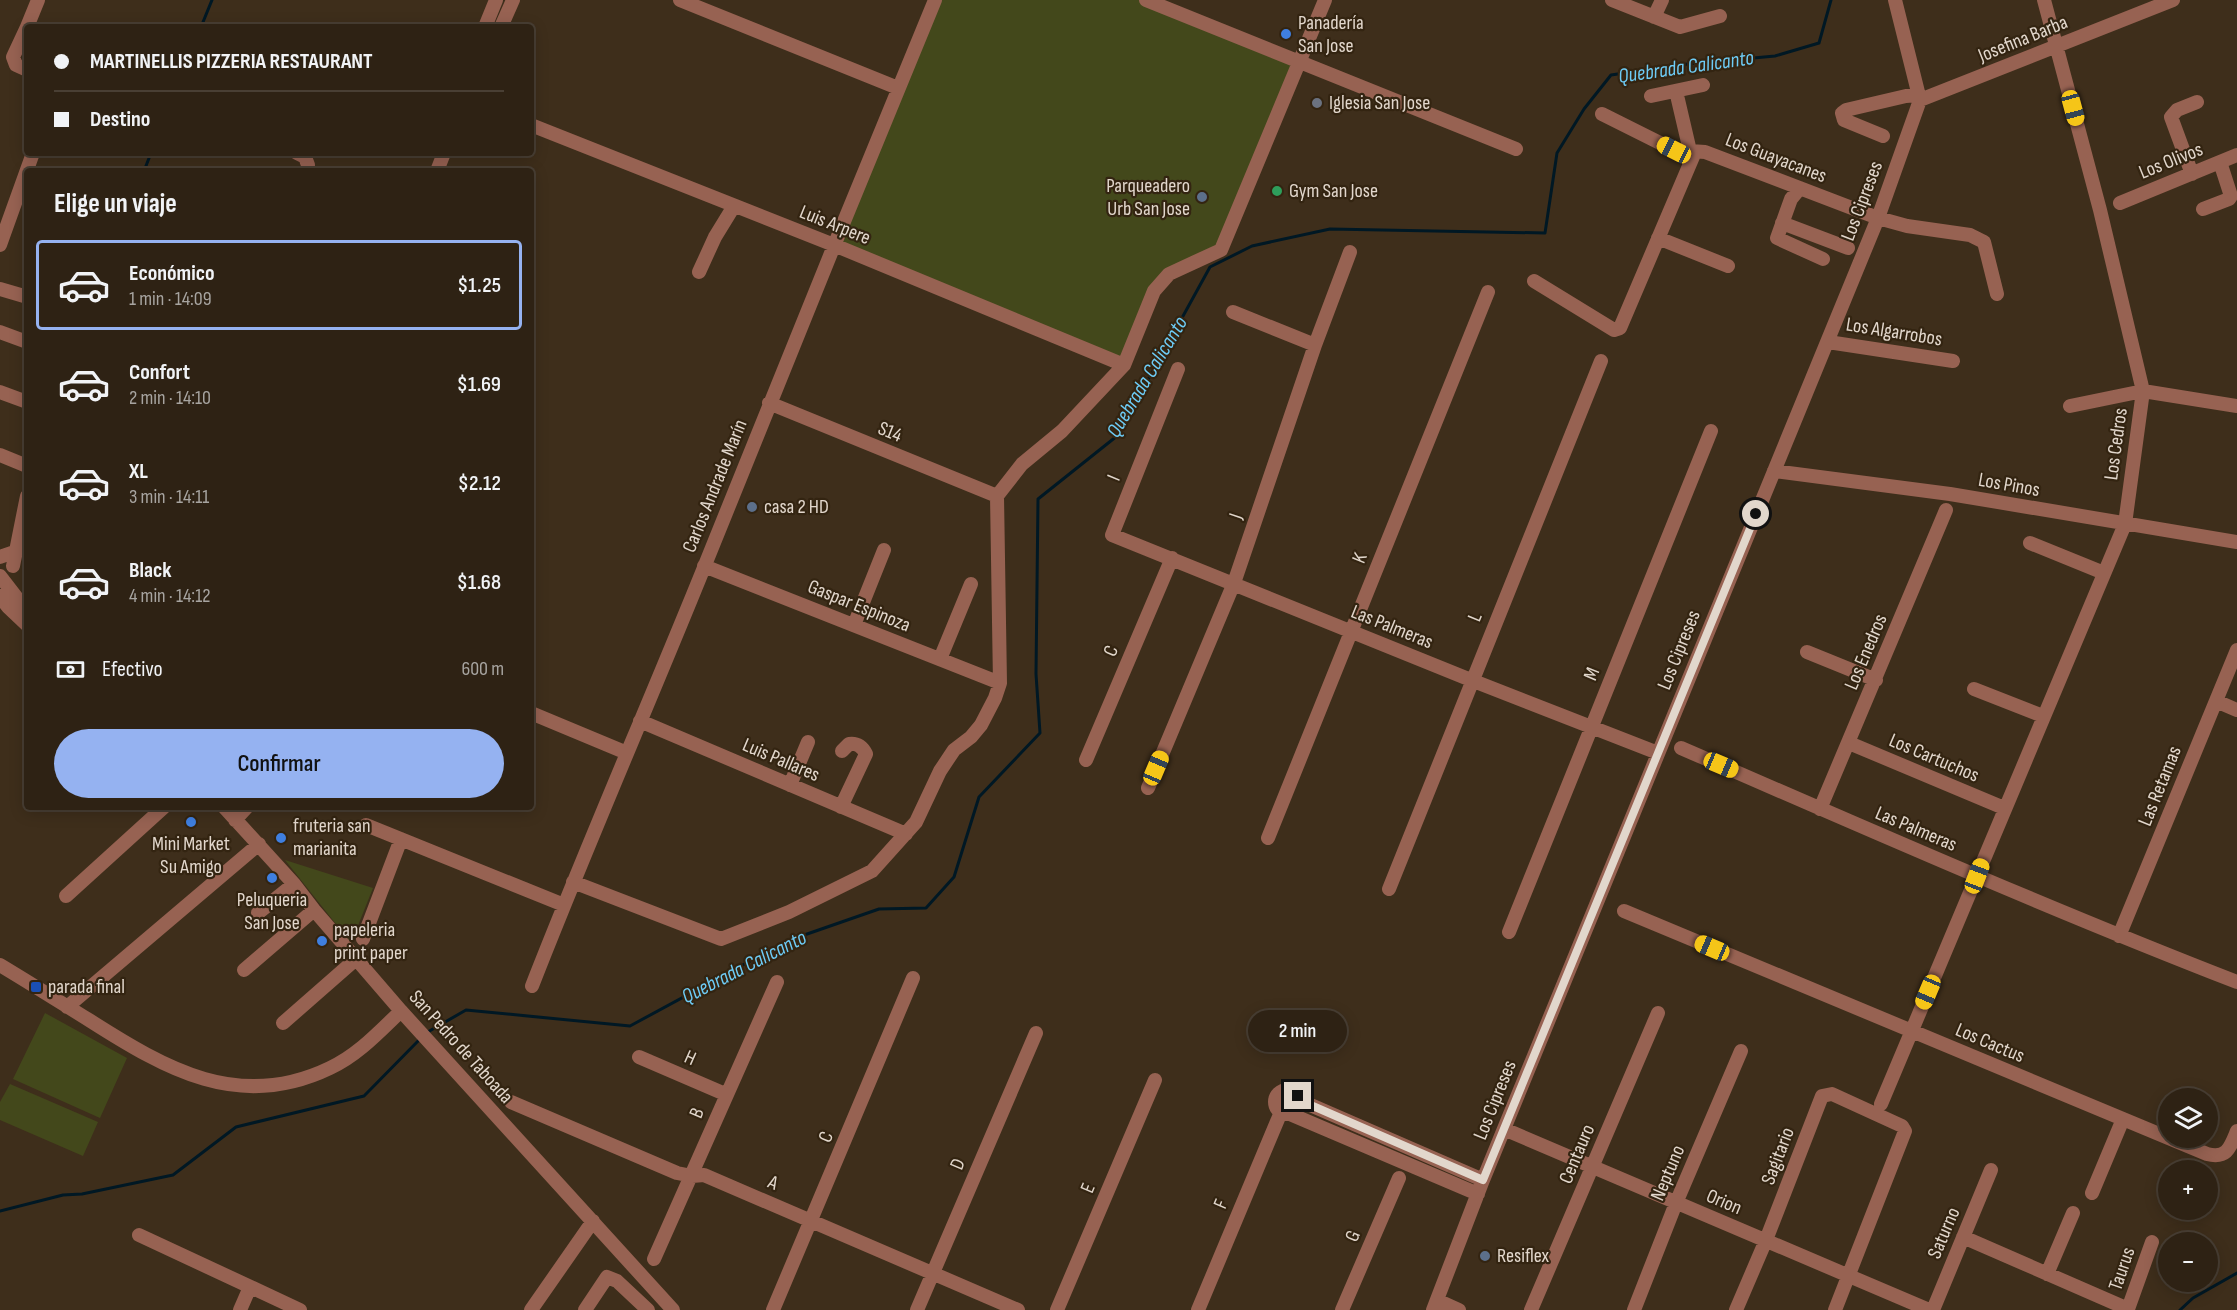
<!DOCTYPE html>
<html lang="es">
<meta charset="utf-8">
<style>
body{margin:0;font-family:"Sofia Sans Condensed",sans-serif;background:#3a2f22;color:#f1f3f6;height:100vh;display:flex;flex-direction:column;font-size:22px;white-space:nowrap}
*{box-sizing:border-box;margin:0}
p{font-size:20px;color:#a7a4a0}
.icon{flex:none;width:33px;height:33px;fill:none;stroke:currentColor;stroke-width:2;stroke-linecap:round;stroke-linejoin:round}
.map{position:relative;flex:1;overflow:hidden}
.sheet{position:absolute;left:24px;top:168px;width:510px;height:642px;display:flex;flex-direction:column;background:#2e2214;border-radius:6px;box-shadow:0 3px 15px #0003,0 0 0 2px #493f34}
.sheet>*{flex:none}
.guide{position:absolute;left:24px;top:24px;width:510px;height:132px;border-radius:6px;box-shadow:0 3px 15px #0003,0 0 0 2px #493f34;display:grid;align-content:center;height:132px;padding:0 30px;background:#2e2214}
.fabs{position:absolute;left:2158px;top:1088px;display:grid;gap:12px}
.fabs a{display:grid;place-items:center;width:60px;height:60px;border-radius:50%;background:#2e2214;box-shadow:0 3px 15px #0003,0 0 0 2px #493f34;font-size:30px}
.end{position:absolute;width:27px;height:27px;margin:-14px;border:8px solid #e2d7cc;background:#111;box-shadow:0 0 0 3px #111}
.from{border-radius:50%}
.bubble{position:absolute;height:42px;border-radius:21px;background:#2e2214;box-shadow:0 3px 15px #0003,0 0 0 2px #493f34;font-size:20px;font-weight:600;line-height:42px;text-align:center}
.car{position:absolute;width:18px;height:36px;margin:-18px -9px;border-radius:8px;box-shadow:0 0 4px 2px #0007;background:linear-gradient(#f5c518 24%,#345 0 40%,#f5c518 0 76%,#345 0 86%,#f5c518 0)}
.guide b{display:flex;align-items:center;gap:21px;height:57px;font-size:22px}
.guide b+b{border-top:2px solid #493f34}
.guide i{width:15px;height:15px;background:#f1f3f6}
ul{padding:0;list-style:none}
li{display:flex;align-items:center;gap:18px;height:90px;margin:0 12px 9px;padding:0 18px;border:3px solid transparent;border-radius:6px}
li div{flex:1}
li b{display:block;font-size:22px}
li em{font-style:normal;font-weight:600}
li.selected{border-color:#95b2f1}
li>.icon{width:54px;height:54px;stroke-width:1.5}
h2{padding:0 30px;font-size:27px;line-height:72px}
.pay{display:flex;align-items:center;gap:15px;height:66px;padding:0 30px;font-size:22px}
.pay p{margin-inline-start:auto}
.cta{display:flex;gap:12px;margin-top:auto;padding:12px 30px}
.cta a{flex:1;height:69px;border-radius:36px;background:#95b2f1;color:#111;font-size:24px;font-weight:600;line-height:69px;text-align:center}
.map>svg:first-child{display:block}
.green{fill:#43481b}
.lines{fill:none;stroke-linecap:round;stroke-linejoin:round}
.stream{stroke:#001824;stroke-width:3}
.minor{stroke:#976252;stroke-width:14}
.route{stroke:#e2d7cc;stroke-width:8}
.shop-dot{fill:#3f7fe0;stroke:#332411;stroke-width:2}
.worship-dot{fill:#6b7280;stroke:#332411;stroke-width:2}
.leisure-dot{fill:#2e9e5b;stroke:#332411;stroke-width:2}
.service-dot{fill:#5c6f8a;stroke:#332411;stroke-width:2}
.transit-dot{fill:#1a4fb4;stroke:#332411;stroke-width:2}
.labels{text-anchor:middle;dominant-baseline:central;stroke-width:4.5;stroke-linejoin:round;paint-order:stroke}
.poi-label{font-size:20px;fill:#e2d7cc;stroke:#332411;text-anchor:start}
.street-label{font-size:20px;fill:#e2d7cc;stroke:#332411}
.water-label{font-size:21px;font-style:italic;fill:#6eccf6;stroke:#332411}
</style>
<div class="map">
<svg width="2237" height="1310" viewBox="0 0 2237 1310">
<rect width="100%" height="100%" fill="#3e2e1b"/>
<path class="green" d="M935 0H1146L1300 62 1221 250 1168 274 1124 365 834 245Z
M285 860 373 888 351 943Z
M45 1013 127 1058 100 1118 13 1079Z
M10 1084 98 1122 83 1156 0 1120V1102Z"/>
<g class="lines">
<path class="stream" d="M201 27 212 0
M144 171 151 153
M426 1033 466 1010 630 1026 787 941 879 909 926 908 954 877 979 797 1040 733 1036 674 1038 499 1117 436 1210 267 1252 246 1330 229 1545 233 1557 153 1584 109 1611 75 1678 65 1775 56 1819 43 1831 0
M0 1211 63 1195 82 1194 173 1175 236 1127 364 1096 421 1038
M2180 1310 2193 1298 2237 1273"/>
<path class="minor" d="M680 0 898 88
M1146 0 1516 149
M1612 0 1680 27 1720 16
M1654 17 1662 0
M27 27 13 57 16 65 27 70
M27 27 38 0
M485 27 496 0
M501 27 513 0
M1676 91 1690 151
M1651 96 1703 85
M1920 100 2173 0
M1602 114 1692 159
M531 125 834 245 1124 365
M1883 136 1844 120 1842 113 1846 110 1906 96 1919 95
M297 153 305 157 308 165 307 171
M437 171 444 153
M2192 174 2171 117 2177 110 2197 102
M1800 188 1791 199 1777 238 1823 259
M2120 203 2237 155
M2203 209 2229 199 2231 196 2220 162
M1782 223 1848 248
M1658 238 1728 266
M0 245 33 153
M699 272 715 237 734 206
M1534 281 1614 330 1620 328 1695 152 1690 151 1705 152 1878 218 1907 226 1970 235 1984 242 1997 294
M0 289 24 296 27 295
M1233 312 1315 345
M0 332 27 342
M1828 342 1953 361
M1178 369 1112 535 1471 680 1658 753
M0 392 27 402
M769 403 997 496
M2070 406 2143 391 2237 406
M0 455 27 466
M1774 471 1950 494 2237 542
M2030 543 2104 573
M0 557 17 551
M13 566 27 496
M704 566 1000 683
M0 576 27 611
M0 596 8 607 27 625
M854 625 884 550
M1807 652 1876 680
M940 659 971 584
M1974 689 2043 716
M2216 701 2237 710
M531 713 627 753
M640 721 906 834
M1849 743 2004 808
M1681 748C1865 828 2049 909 2237 982
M1086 760 1172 558
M790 785 808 742
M1148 788 1234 583 1315 345 1350 252
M224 807 294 884 314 910 401 1011 673 1310
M841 807 866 754C862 746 857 743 849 744L842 751
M1820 809 1946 510
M235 820 247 807
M366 825 564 905
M1268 838 1488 292
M573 882 721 939 789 912 872 871 916 822 940 771 954 750 971 737 981 725 995 698 1000 683 997 496 1022 464 1062 431 1124 365 1154 291 1169 274 1221 250 1325 0
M1389 889 1601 361
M66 896 164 807
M1624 911 2207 1154C2227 1159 2230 1148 2237 1131
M258 913 294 884
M1509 932 1711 431
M2119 936 2237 650
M363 939 401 839
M0 965C30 983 60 1002 89 1020 166 1069 239 1112 330 1068 358 1055 379 1032 401 1011
M244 970 314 910
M532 986C587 845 648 706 705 565 781 376 857 188 935 0
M67 1007 259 844
M283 1023 356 959
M639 1057 725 1094
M1275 1102a12 12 0 1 1 24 0a12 12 0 1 1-24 0Z
M1299 1100 1483 1180
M511 1102 677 1173 692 1176 704 1175 1018 1310
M1881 1104 2125 524 2143 391 2100 210 2044 0
M1290 1114 1478 1194
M1504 1129 1929 1310
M2092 1193 2123 1119
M139 1235 300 1310
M1963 1237 2128 1309 2152 1242
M654 1259 777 982
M2047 1274 2073 1213
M1437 1300 1459 1310
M240 1310 250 1287
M531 1310 593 1221
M585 1310 607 1277 617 1281 648 1310
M773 1310 913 978
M917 1310 1036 1033
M1057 1310 1155 1080
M1198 1310 1281 1112
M1342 1310 1399 1178
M1433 1310 1483 1180 1878 218 1920 100 1895 0
M1531 1310 1658 1013
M1634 1310 1676 1203 1741 1051
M1736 1310 1766 1240 1822 1096 1832 1094 1902 1126 1905 1131 1835 1310
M1933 1310 1991 1170"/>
</g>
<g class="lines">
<path class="route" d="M1298 1096 1299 1100 1483 1180 1756 514"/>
</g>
<g class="shop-dot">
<circle cx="1286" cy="34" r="6"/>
<circle cx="191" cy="822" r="6"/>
<circle cx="281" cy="838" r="6"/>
<circle cx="272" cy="878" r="6"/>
<circle cx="322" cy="941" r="6"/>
</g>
<circle class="worship-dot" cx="1317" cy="103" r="6"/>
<circle class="leisure-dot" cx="1277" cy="191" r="6"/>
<g class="service-dot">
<circle cx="1202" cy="197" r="6"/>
<circle cx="752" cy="507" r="6"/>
<circle cx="1485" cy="1256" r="6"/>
</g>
<rect class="transit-dot" x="30" y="981" width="12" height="12" rx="3"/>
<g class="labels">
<g class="poi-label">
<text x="1298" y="23">Panadería<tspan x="1298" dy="23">San Jose</tspan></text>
<text x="1329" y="103">Iglesia San Jose</text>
<text x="1190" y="186" text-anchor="end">Parqueadero<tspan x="1190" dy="23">Urb San Jose</tspan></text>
<text x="1289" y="191">Gym San Jose</text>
<text x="764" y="507">casa 2 HD</text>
<text x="293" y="826">fruteria san<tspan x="293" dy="23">marianita</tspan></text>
<text x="191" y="844" text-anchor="middle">Mini Market<tspan x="191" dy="23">Su Amigo</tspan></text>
<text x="272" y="900" text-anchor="middle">Peluqueria<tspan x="272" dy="23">San Jose</tspan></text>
<text x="334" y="930">papeleria<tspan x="334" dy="23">print paper</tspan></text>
<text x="48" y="987">parada final</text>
<text x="1497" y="1256">Resiflex</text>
</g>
<g class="street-label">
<text transform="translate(2023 39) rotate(-22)">Josefina Barba</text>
<text transform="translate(1776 158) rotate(21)">Los Guayacanes</text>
<text transform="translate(2171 161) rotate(-22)">Los Olivos</text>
<text transform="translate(1862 201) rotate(-69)">Los Cipreses</text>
<text transform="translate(835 225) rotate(22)">Luis Arpere</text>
<text transform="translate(1894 332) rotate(9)">Los Algarrobos</text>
<text transform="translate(890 432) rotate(22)">S14</text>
<text transform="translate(2116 444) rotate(-82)">Los Cedros</text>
<text transform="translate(1114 478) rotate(-68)">I</text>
<text transform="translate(2009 485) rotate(10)">Los Pinos</text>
<text transform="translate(715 486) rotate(-68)">Carlos Andrade Marín</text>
<text transform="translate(1236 516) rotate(-71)">J</text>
<text transform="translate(1360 558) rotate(-68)">K</text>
<text transform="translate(859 606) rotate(22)">Gaspar Espinoza</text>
<text transform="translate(1475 617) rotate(-68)">L</text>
<text transform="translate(1392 627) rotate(22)">Las Palmeras</text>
<text transform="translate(1679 650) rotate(-68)">Los Cipreses</text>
<text transform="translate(1111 651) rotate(-67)">C</text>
<text transform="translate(1866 652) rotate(-67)">Los Enedros</text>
<text transform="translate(1592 674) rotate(-68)">M</text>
<text transform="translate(1934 758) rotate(23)">Los Cartuchos</text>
<text transform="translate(781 760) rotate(23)">Luis Pallares</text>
<text transform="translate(2160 786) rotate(-68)">Las Retamas</text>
<text transform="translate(1916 829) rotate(23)">Las Palmeras</text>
<text transform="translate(1990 1043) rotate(23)">Los Cactus</text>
<text transform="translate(461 1047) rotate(48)">San Pedro de Taboada</text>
<text transform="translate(690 1058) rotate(24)">H</text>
<text transform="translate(1495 1100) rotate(-68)">Los Cipreses</text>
<text transform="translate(697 1113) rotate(-67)">B</text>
<text transform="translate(826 1137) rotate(-67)">C</text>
<text transform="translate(1577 1154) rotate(-67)">Centauro</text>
<text transform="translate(1778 1156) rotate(-69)">Sagitario</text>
<text transform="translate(958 1164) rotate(-67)">D</text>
<text transform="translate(1668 1173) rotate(-67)">Neptuno</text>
<text transform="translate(773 1183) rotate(23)">A</text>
<text transform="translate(1088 1188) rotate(-67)">E</text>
<text transform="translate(1724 1202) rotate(23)">Orion</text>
<text transform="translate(1221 1204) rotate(-67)">F</text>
<text transform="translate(1944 1233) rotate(-67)">Saturno</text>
<text transform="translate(1353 1236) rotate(-67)">G</text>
<text transform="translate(2122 1269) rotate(-71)">Taurus</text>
</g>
<g class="water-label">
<text transform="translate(1686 67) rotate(-8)">Quebrada Calicanto</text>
<text transform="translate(1147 377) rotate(-59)">Quebrada Calicanto</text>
<text transform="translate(744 967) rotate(-27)">Quebrada Calicanto</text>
</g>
</g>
</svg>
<div class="fabs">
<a><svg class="icon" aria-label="layers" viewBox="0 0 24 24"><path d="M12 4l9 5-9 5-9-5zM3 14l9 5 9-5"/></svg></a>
<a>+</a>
<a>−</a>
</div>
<i class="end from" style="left:1756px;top:514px"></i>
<i class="end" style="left:1298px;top:1096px"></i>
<div class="bubble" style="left:1248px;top:1010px;width:99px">2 min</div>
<i class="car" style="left:2073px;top:108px;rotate:165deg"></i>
<i class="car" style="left:1674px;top:150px;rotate:297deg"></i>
<i class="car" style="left:1721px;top:765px;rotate:113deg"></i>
<i class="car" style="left:1156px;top:768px;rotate:23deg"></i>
<i class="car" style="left:1977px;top:876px;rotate:21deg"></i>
<i class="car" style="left:1712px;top:948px;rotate:293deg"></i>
<i class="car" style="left:1928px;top:992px;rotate:203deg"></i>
<div class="guide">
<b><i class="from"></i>MARTINELLIS PIZZERIA RESTAURANT</b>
<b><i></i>Destino</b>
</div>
<section class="sheet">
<h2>Elige un viaje</h2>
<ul>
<li class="selected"><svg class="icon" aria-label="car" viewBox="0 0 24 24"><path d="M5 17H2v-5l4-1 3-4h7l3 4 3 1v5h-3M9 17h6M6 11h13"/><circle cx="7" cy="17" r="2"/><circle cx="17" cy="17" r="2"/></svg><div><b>Económico</b><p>1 min · 14:09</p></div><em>$1.25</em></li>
<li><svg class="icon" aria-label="car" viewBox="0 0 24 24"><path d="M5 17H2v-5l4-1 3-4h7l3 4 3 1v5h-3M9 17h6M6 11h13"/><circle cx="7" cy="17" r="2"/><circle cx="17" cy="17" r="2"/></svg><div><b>Confort</b><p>2 min · 14:10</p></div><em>$1.69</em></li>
<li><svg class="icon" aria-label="car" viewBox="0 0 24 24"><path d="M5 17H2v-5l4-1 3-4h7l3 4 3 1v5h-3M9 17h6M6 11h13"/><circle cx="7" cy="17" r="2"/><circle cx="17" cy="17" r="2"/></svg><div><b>XL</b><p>3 min · 14:11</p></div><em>$2.12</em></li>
<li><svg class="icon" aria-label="car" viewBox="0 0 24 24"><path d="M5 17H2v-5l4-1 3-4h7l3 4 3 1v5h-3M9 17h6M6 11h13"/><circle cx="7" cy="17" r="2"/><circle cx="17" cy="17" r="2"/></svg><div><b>Black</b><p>4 min · 14:12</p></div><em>$1.68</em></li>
</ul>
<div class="pay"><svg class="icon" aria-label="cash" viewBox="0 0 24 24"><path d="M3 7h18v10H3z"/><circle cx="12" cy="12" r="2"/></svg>Efectivo<p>600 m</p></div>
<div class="cta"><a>Confirmar</a></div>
</section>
</div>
